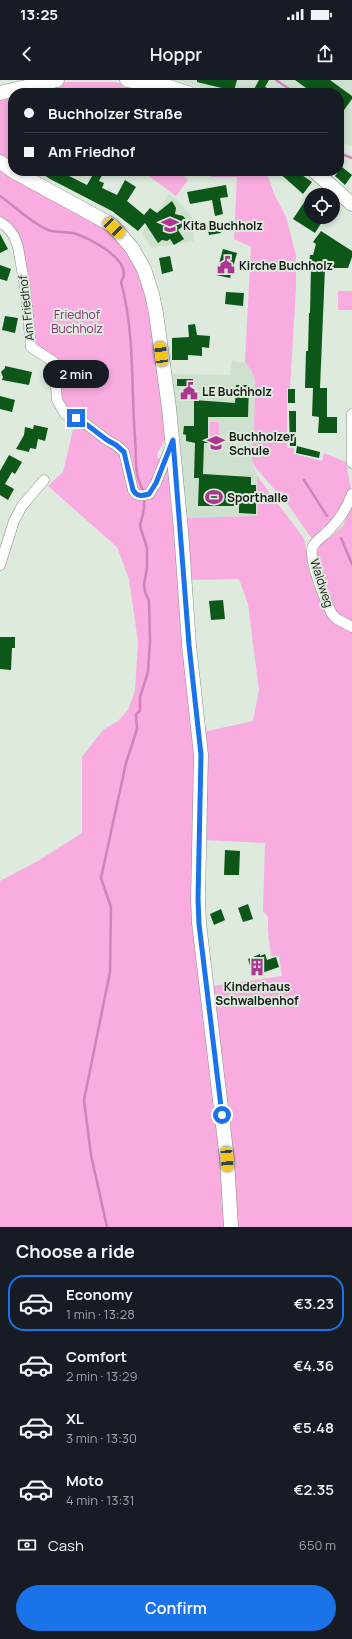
<!DOCTYPE html>
<meta charset="utf-8">
<style>
body{margin:0;font-family:Manrope,sans-serif;background:#242831;color:#f1f3f6;height:100vh;display:flex;flex-direction:column;font-size:15px;white-space:nowrap}
*{box-sizing:border-box;margin:0}
p{font-size:13px;color:#9ea1a6}
.icon{flex:none;width:22px;height:22px;fill:none;stroke:currentColor;stroke-width:2;stroke-linecap:round;stroke-linejoin:round}
.map{position:relative;height:1147px;overflow:hidden}
.details{display:flex;flex-direction:column;background:#171b24;flex:1}
.details>*{flex:none}
.guide{position:absolute;left:8px;top:8px;width:336px;height:88px;border-radius:16px;box-shadow:0 2px 6px #0003;display:grid;align-content:center;height:88px;padding:0 16px;background:#171b24}
.buttons{position:absolute;left:304px;top:108px;display:grid;gap:8px}
.buttons a{display:grid;place-items:center;width:36px;height:36px;border-radius:50%;background:#171b24;box-shadow:0 2px 6px #0003;font-size:20px}
.end{position:absolute;width:18px;height:18px;margin:-9px;border:5px solid #1a73e8;background:#fff;box-shadow:0 0 0 2px #fff}
.from{border-radius:50%}
.bubble{position:absolute;height:28px;border-radius:14px;background:#171b24;box-shadow:0 2px 6px #0003;font-size:13px;font-weight:600;line-height:28px;text-align:center}
.car{position:absolute;width:12px;height:24px;margin:-12px -6px;border-radius:5px;box-shadow:0 0 3px 1px #0007;background:linear-gradient(#f5c518 24%,#345 0 40%,#f5c518 0 76%,#345 0 86%,#f5c518 0)}
.guide b{display:flex;align-items:center;gap:14px;height:38px;font-size:15px}
.guide b+b{border-top:1px solid #363941}
.guide i{width:10px;height:10px;background:#f1f3f6}
ul{padding:0;list-style:none}
li{display:flex;align-items:center;gap:12px;height:56px;margin:0 8px 6px;padding:0 8px;border:2px solid transparent;border-radius:16px}
li div{flex:1}
li b{display:block;font-size:15px}
li em{font-style:normal;font-weight:600}
li.current{border-color:#1a73e8}
li>.icon{width:36px;height:36px;stroke-width:1.5}
h2{padding:0 16px;font-size:18px;line-height:48px}
.pay{display:flex;align-items:center;gap:10px;height:44px;padding:0 16px;font-size:15px}
.pay p{margin-inline-start:auto}
.button{display:flex;gap:8px;margin-top:auto;padding:8px 16px}
.button a{flex:1;height:46px;border-radius:24px;background:#1a73e8;color:#fff;font-size:16px;font-weight:600;line-height:46px;text-align:center}
.status{display:flex;justify-content:space-between;align-items:center;height:28px;padding:0 20px;background:#171b24;direction:ltr}
.status svg{height:11px;fill:currentColor}
header{display:flex;justify-content:space-between;align-items:center;height:52px;padding:0 16px;background:#171b24;font-size:18px;font-weight:600}
.map>svg:first-child{display:block}
.built{fill:#cee1ce}
.green{fill:#f8acdf;fill-rule:evenodd}
.lines{fill:none;stroke-linecap:round;stroke-linejoin:round}
.stream{stroke:#d183b9;stroke-width:2.5}
.building{fill:#0d5719}
.street-casing{stroke:#859185;stroke-width:11}
.secondary-casing{stroke:#859185;stroke-width:15}
.street{stroke:#fff;stroke-width:10}
.secondary{stroke:#fff;stroke-width:14}
.route{stroke:#1a73e8;stroke-width:5}
.labels{text-anchor:middle;dominant-baseline:central;stroke-width:4;stroke-linejoin:round;paint-order:stroke}
.poi-label{font-size:12px;font-weight:bold;fill:#161b16;stroke:#ddeadd;text-anchor:start}
.street-label{font-size:12px;fill:#161b16;stroke:#ddeadd}
.park-label{font-size:12px;fill:#862b6f;stroke:#ddeadd}
</style>
<div class="status"><b>13:25</b><svg viewBox="0 0 49 12"><path d="M0 12V9h3v3zM5 12V6h3v6zM10 12V3h3v9zM15 12V0h3v12zM26 1h20v11H26zM47 4h2v5h-2z"/></svg></div>
<header><svg class="icon" aria-label="back" viewBox="0 0 24 24"><path d="M15 5l-7 7 7 7"/></svg>Hoppr<svg class="icon" aria-label="share" viewBox="0 0 24 24"><path d="M12 15V3M7 8l5-5 5 5M5 13v7h14v-7"/></svg></header>
<div class="map">
<svg width="352" height="1147" viewBox="0 0 352 1147">
<rect width="100%" height="100%" fill="#ddeadd"/>
<path class="built" d="M175 0H352V65L339 63V13H222Z
M169 114 177 120 192 137 194 161 151 168 142 153Z
M232 281 245 283 252 292 255 302 254 351 251 376 257 396 258 436 183 438 177 340 171 294 230 295Z"/>
<path class="green" d="M62 2H112L141 5 167 13H15Z
M13 14V85L0 76V17Z
M0 89 109 150 131 173 147 214 167 356 158 372 157 378 170 379 193 648 208 957 227 1147H0V801L38 781 82 753V677L103 650 118 641 128 630 135 611 138 562 129 499 117 467 48 406 63 392 73 350 81 342 79 329H68L60 323 54 281 35 268 10 143 0 136ZM122 380 133 408 131 417Z
M142 91H179L188 100 176 116Z
M201 91H266L275 116 286 137 296 175V207L290 308H287V368H294V374L322 381 324 373 346 382 351 410 335 439 312 459 289 426 255 387 251 376 254 351 255 301 252 292 245 282 251 167 234 159 237 97H212Z
M338 211H352V230H338Z
M210 342H219V361H210Z
M257 396 303 457C308 468 306 479 309 490 314 509 322 525 331 542L352 547V1147H236L213 906 282 896 279 876H271L268 851V837L263 831 265 763 205 760 203 652 253 641 259 610 248 524 239 499 189 500 183 438 258 436Z
M352 422V544L334 531 315 477 318 469 325 459 327 460 343 446Z"/>
<g class="lines">
<path class="stream" d="M276 0 295 13
M339 73 352 78
M0 116C16 127 30 142 48 150 56 153 65 151 73 153 88 157 136 181 121 202 135 253 131 307 135 358 137 379 133 393 144 412
M304 400 327 436
M341 458 352 484
M107 1147 91 1075 84 1020 110 892 111 827 101 798 126 683 137 649 136 634 140 631V617L148 592 150 561 149 521 145 512 144 504 147 488V468L140 446 144 429V421"/>
</g>
<path class="building" d="M197 0H237L234 11 197 2Z
M259 0H269L265 7 279 13H252Z
M295 0H330L352 16V19L339 37V13H313Z
M342 87 352 95 345 105 335 96Z
M38 91H70L67 95 87 105 95 91H99L103 93 99 101 104 103 102 108 117 115 125 100 136 107 127 121 144 135 150 128 157 133 172 121 176 128 175 134 183 136 188 142 178 150 184 159 174 165 170 159 167 161 162 160 158 163 145 143 138 151 112 131 50 99Z
M277 91H296L312 102 303 114Z
M226 105 228 117 220 118 223 134 215 136 212 120 190 124 187 112Z
M311 112V137H325L315 153 293 139Z
M219 145 221 153 209 155 207 147Z
M321 151 352 171V177L348 188H325L320 308H327V337H337V353H318L319 337 312 336 313 308H305L306 271H308L309 233H310L311 188H309L310 175H313L316 164 313 162Z
M0 154 8 169 0 173Z
M223 169 237 173 230 198 216 195Z
M170 176 173 191 162 194 159 178Z
M0 185 11 189 7 201 0 199Z
M226 212 244 213 243 226 225 224Z
M5 236 18 238 15 253 2 250Z
M195 244 197 255 210 256 209 268 202 267V276L188 275V280H172V258L189 257 188 245Z
M5 286 32 292 29 305 2 300 3 297 1 292 5 288Z
M177 299H193V316H186V306H177Z
M236 305H249L248 337H208V363H204L203 394 251 397V405H256V434L239 433V426H198L199 398H194L195 363 186 361V355L183 354 184 346H194V320L235 323Z
M288 309H295V323H288Z
M0 316 15 320 12 332 0 329Z
M289 331H296V366H290Z
M34 345 48 348 45 361 38 359 36 369 30 368 29 372 16 369 24 355 25 347 33 349Z
M297 366 320 372 319 378 296 373Z
M9 375 22 382 15 394 12 392 5 404 14 409 8 420 0 415V391Z
M223 520 225 539 211 540 209 521Z
M0 557H15V568H12L11 590 0 589Z
M225 770 240 771 239 795H224Z
M248 824 253 839 243 842 238 828Z
M221 829 225 840 214 845 210 834Z
M260 874V876L265 874 267 880 276 877 279 887 253 896 248 879Z"/>
<g class="lines">
<g class="street-casing">
<path id="street" d="M0 142 7 147 14 156 18 167 25 207 31 267 54 282 57 320 65 334 82 341 107 360 116 365 124 372 133 410C137 417 142 416 149 414L156 403 172 363
M352 334V383
M352 414C347 427 340 439 331 448 326 454 316 460 313 466 307 478 326 522 332 534L337 539 352 547
M0 485 14 441 22 426 44 400"/>
</g>
<g class="secondary-casing">
<path id="secondary" d="M127 0 169 7 188 13
M0 13 57 0
M0 82 13 91
M13 91 112 145 132 168 144 189 152 214 156 233 169 328 181 450 189 565 201 675 198 819 199 843 227 1079 231 1147
M314 91 352 124"/>
</g>
<use href="#street" class="street"/>
<use href="#secondary" class="secondary"/>
</g>
<g class="lines">
<path class="route" d="M76 338 82 341 107 360 116 365 124 372 133 410C137 417 142 416 149 414L156 403 173 360 189 565 201 675 198 819 199 844 222 1035"/>
</g>
<defs>
<g id="school-bare" transform="scale(1.38)"><path d="M0-5L7-2L0 1L-7-2ZM-4 1L0 2.5L4 1V4Q0 6-4 4Z" fill="#ac368e" stroke="#ddeadd" stroke-width="2.5" paint-order="stroke"/></g>
<g id="civic-bare" transform="scale(1.38)"><path d="M-.6-6.5H3V-4.5H.6V-3L4-1V1h2V6H-6V1h2V-1L-.6-3ZM-1.2 2.5V6h2.4V2.5Z" fill="#ac368e" stroke="#ddeadd" stroke-width="2.5" paint-order="stroke"/></g>
<g id="stadium-bare" transform="scale(1.38)"><path d="M0-5a6.5 5 0 1 0 0 10a6.5 5 0 1 0 0-10ZM-3.5-1.8h7v3.6h-7Z" fill="#ac368e" stroke="#ddeadd" stroke-width="2.5" paint-order="stroke"/></g>
<g id="building-bare" transform="scale(1.38)"><path d="M-4-6H4V6H1V3H-1V6H-4ZM-2.5-4.3h1.7v1.8h-1.7ZM.8-4.3h1.7v1.8H.8ZM-2.5-1h1.7V.8h-1.7ZM.8-1h1.7V.8H.8Z" fill="#ac368e" stroke="#ddeadd" stroke-width="2.5" paint-order="stroke"/></g>
</defs>
<g fill-rule="evenodd">
<use href="#school-bare" x="170" y="145"/>
<use href="#civic-bare" x="226" y="185"/>
<use href="#civic-bare" x="189" y="311"/>
<use href="#school-bare" x="216" y="363"/>
<use href="#stadium-bare" x="214" y="417"/>
<use href="#building-bare" x="257" y="887"/>
</g>
<g class="labels">
<g class="poi-label">
<text x="183" y="145">Kita Buchholz</text>
<text x="239" y="185">Kirche Buchholz</text>
<text x="202" y="311">LE Buchholz</text>
<text x="229" y="356">Buchholzer<tspan x="229" dy="14">Schule</tspan></text>
<text x="227" y="417">Sporthalle</text>
<text x="257" y="906" text-anchor="middle">Kinderhaus<tspan x="257" dy="14">Schwalbenhof</tspan></text>
</g>
<g class="street-label">
<text transform="translate(26 228) rotate(-96)">Am Friedhof</text>
<text transform="translate(322 503) rotate(72)">Waldweg</text>
</g>
<g class="park-label">
<text x="77" y="234">Friedhof<tspan x="77" dy="14">Buchholz</tspan></text>
</g>
</g>
</svg>
<div class="buttons">
<a><svg class="icon" aria-label="locate" viewBox="0 0 24 24"><circle cx="12" cy="12" r="6"/><path d="M12 2v4M12 18v4M2 12h4M18 12h4"/></svg></a>
</div>
<i class="end from" style="left:222px;top:1035px"></i>
<i class="end" style="left:76px;top:338px"></i>
<div class="bubble" style="left:43px;top:280px;width:66px">2 min</div>
<i class="car" style="left:114px;top:148px;rotate:134deg"></i>
<i class="car" style="left:161px;top:274px;rotate:352deg"></i>
<i class="car" style="left:227px;top:1079px;rotate:176deg"></i>
<div class="guide">
<b><i class="from"></i>Buchholzer Straße</b>
<b><i></i>Am Friedhof</b>
</div>
</div>
<section class="details">
<h2>Choose a ride</h2>
<ul>
<li class="current"><svg class="icon" aria-label="car" viewBox="0 0 24 24"><path d="M5 17H2v-5l4-1 3-4h7l3 4 3 1v5h-3M9 17h6M6 11h13"/><circle cx="7" cy="17" r="2"/><circle cx="17" cy="17" r="2"/></svg><div><b>Economy</b><p>1 min · 13:28</p></div><em>€3.23</em></li>
<li><svg class="icon" aria-label="car" viewBox="0 0 24 24"><path d="M5 17H2v-5l4-1 3-4h7l3 4 3 1v5h-3M9 17h6M6 11h13"/><circle cx="7" cy="17" r="2"/><circle cx="17" cy="17" r="2"/></svg><div><b>Comfort</b><p>2 min · 13:29</p></div><em>€4.36</em></li>
<li><svg class="icon" aria-label="car" viewBox="0 0 24 24"><path d="M5 17H2v-5l4-1 3-4h7l3 4 3 1v5h-3M9 17h6M6 11h13"/><circle cx="7" cy="17" r="2"/><circle cx="17" cy="17" r="2"/></svg><div><b>XL</b><p>3 min · 13:30</p></div><em>€5.48</em></li>
<li><svg class="icon" aria-label="car" viewBox="0 0 24 24"><path d="M5 17H2v-5l4-1 3-4h7l3 4 3 1v5h-3M9 17h6M6 11h13"/><circle cx="7" cy="17" r="2"/><circle cx="17" cy="17" r="2"/></svg><div><b>Moto</b><p>4 min · 13:31</p></div><em>€2.35</em></li>
</ul>
<div class="pay"><svg class="icon" aria-label="cash" viewBox="0 0 24 24"><path d="M3 7h18v10H3z"/><circle cx="12" cy="12" r="2"/></svg>Cash<p>650 m</p></div>
<div class="button"><a>Confirm</a></div>
</section>
